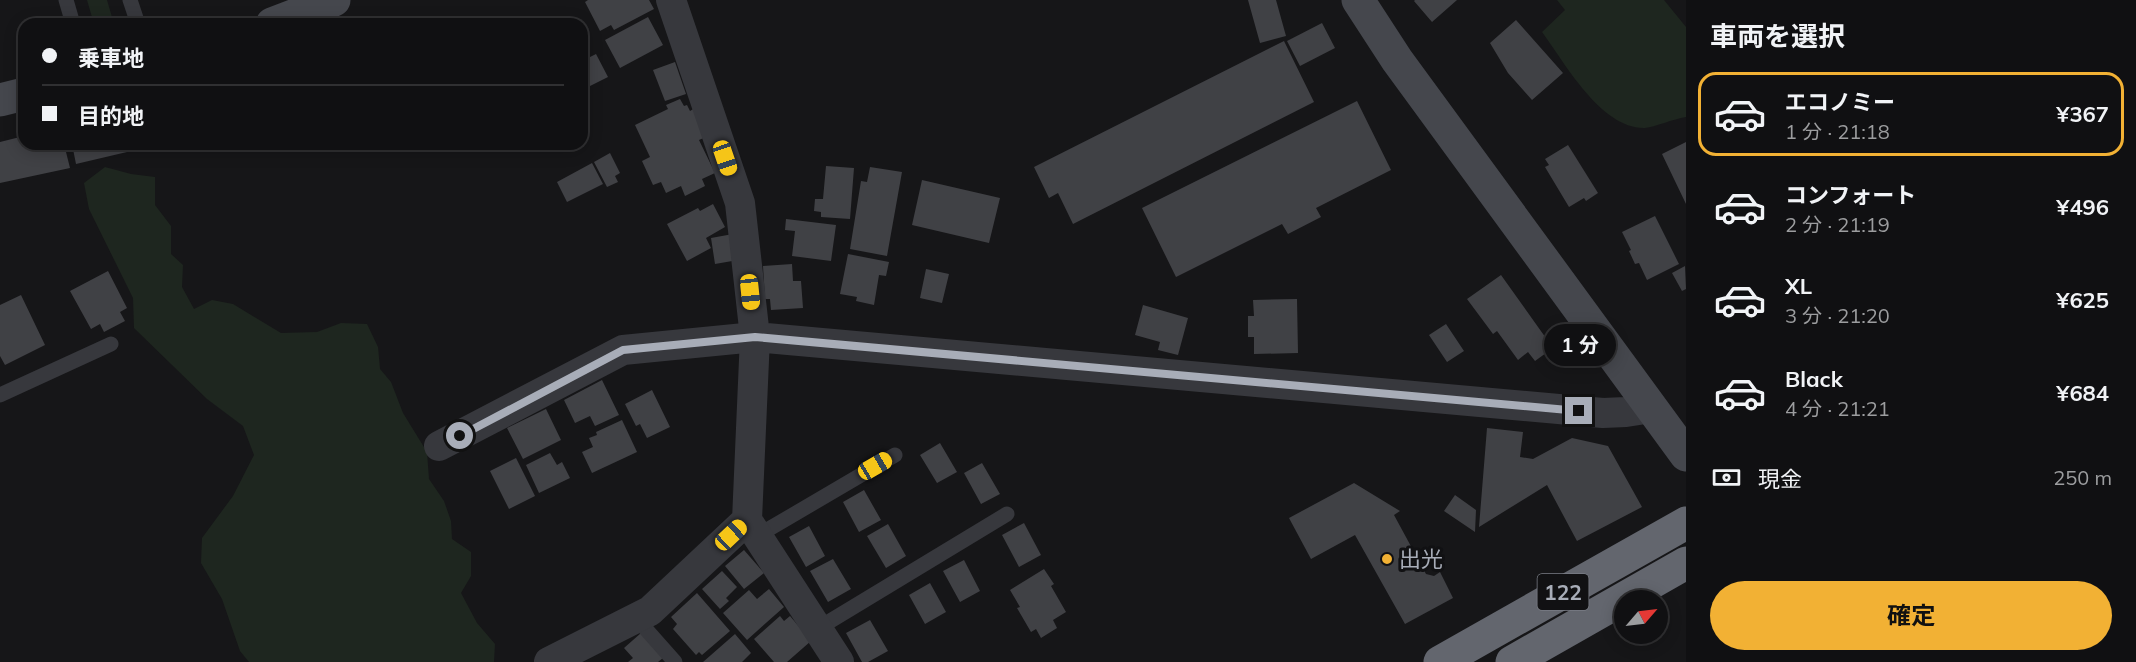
<!DOCTYPE html>
<html lang="ja">
<meta charset="utf-8">
<style>
body{margin:0;font-family:Mulish,"Noto Sans JP",sans-serif;background:#19191b;color:#f1f3f6;height:100vh;display:flex;flex-direction:column;font-size:22px;white-space:nowrap}
*{box-sizing:border-box;margin:0}
p{font-size:20px;color:#9c9d9f}
.icon{flex:none;width:33px;height:33px;fill:none;stroke:currentColor;stroke-width:2;stroke-linecap:round;stroke-linejoin:round}
.map{position:relative;flex:1;overflow:hidden}
.drawer{display:flex;flex-direction:column;background:#101012;width:450px}
.drawer>*{flex:none}
.banner{position:absolute;left:18px;top:18px;width:570px;height:132px;border-radius:18px;box-shadow:0 3px 15px #0003,0 0 0 2px #303032;display:grid;align-content:center;height:132px;padding:0 24px;background:#101012}
.needle{width:39px;rotate:62deg}
.fabs{position:absolute;left:1614px;top:590px;display:grid;gap:12px}
.fabs a{display:grid;place-items:center;width:54px;height:54px;border-radius:50%;background:#101012;box-shadow:0 3px 15px #0003,0 0 0 2px #303032;font-size:30px}
.end{position:absolute;width:27px;height:27px;margin:-14px;border:8px solid #a8adb8;background:#111;box-shadow:0 0 0 3px #111}
.from{border-radius:50%}
.bubble{position:absolute;height:42px;border-radius:21px;background:#101012;box-shadow:0 3px 15px #0003,0 0 0 2px #303032;font-size:20px;font-weight:700;line-height:42px;text-align:center}
.car{position:absolute;width:18px;height:36px;margin:-18px -9px;border-radius:8px;box-shadow:0 0 4px 2px #0007;background:linear-gradient(#f5c518 24%,#345 0 40%,#f5c518 0 76%,#345 0 86%,#f5c518 0)}
.banner b{display:flex;align-items:center;gap:21px;height:57px;font-size:22px}
.banner b+b{border-top:2px solid #303032}
.banner i{width:15px;height:15px;background:#f1f3f6}
ul{padding:0;list-style:none}
li{display:flex;align-items:center;gap:18px;height:84px;margin:0 12px 9px;padding:0 12px;border:3px solid transparent;border-radius:18px}
li div{flex:1}
li b{display:block;font-size:22px}
li em{font-style:normal;font-weight:700}
li.selected{border-color:#f2b134}
li>.icon{width:54px;height:54px;stroke-width:1.5}
h2{padding:0 24px;font-size:27px;line-height:72px}
.pay{display:flex;align-items:center;gap:15px;height:66px;padding:0 24px;font-size:22px}
.pay p{margin-inline-start:auto}
.button{display:flex;gap:12px;margin-top:auto;padding:12px 24px}
.button a{flex:1;height:69px;border-radius:36px;background:#f2b134;color:#111;font-size:24px;font-weight:700;line-height:69px;text-align:center}
main{display:flex;flex:1;min-height:0}
.map>svg:first-child{display:block}
.green{fill:#1e261f}
.building{fill:#404145}
.lines{fill:none;stroke-linecap:round;stroke-linejoin:round}
.lane{stroke:#37383d;stroke-width:15}
.street{stroke:#37383d;stroke-width:30}
.secondary{stroke:#45474d;stroke-width:33}
.highway{stroke:#63666e;stroke-width:33}
.route{stroke:#a8adb8;stroke-width:8}
.poi-dot{fill:#f2b134;stroke:#111113;stroke-width:2}
.labels{text-anchor:middle;dominant-baseline:central;stroke-width:6;stroke-linejoin:round;paint-order:stroke}
.shield{fill:#111113;stroke:#7b7e86;stroke-width:1.5}
.shield-label{font-size:21px;font-weight:bold;fill:#a8adb8}
.poi-label{font-size:22px;fill:#a8adb8;stroke:#111113;text-anchor:start}
</style>
<main>
<div class="map">
<svg width="1686" height="662" viewBox="0 0 1686 662">
<rect width="100%" height="100%" fill="#161618"/>
<path class="green" d="M87 0H107L114 24H94Z
M1557 0H1664L1686 27V117C1673 119 1655 127 1645 128 1601 129 1565 63 1542 32L1565 10Z
M105 167 131 174 155 177V205L171 226V254L183 265 182 287 194 309 212 300 233 304 281 333 317 332 341 323 367 324 378 347 380 369 391 382 403 413 427 452 429 479 444 501 451 521 452 539 471 552V576L461 593 477 623 495 644 494 662H249L240 651 222 599 201 563 202 538 233 496 254 455 243 426 207 399 134 328 133 298 89 209 84 183Z"/>
<path class="building" d="M588 0H649L654 9 614 30 611 25 600 31 585 2Z
M1248 0H1276L1286 36 1260 43Z
M1415 0H1457L1432 22 1414 1Z
M648 17 663 45 620 68 605 40Z
M1516 20 1563 73 1532 100 1508 73 1490 43Z
M1322 23 1335 48 1300 66 1287 41Z
M1284 41 1314 102 1073 224 1058 193 1049 198 1034 167Z
M596 54 608 77 582 90V61Z
M675 62 686 94 665 101 653 70Z
M680 99 684 106 687 105 690 111 695 108 708 136 699 140 715 173 702 179 705 186 685 196 681 186 666 193 661 182 653 185 642 161 650 157 635 125 668 109 666 105Z
M1357 101 1391 170 1316 208 1321 217 1288 234 1282 224 1176 277 1142 208Z
M24 136V144H64L70 168 0 183V142Z
M1686 142V204L1662 154Z
M72 144H126L127 152 76 164Z
M1568 145 1598 193 1586 201 1584 198 1569 207 1545 167 1549 165 1545 159Z
M610 153 620 173 615 176 618 182 607 187 594 162Z
M592 163 603 184 567 202 557 182Z
M826 166 854 168 850 219 821 217V212L814 211 815 199H823Z
M870 167 902 172 887 256 850 249 861 181 867 182Z
M922 180 1000 198 989 243 912 225Z
M713 204 725 227 706 238 711 248 687 261 667 224 698 208 700 211Z
M1655 216 1679 264 1647 280 1639 263 1635 264 1629 251 1631 250 1622 232Z
M786 219 836 225 831 261 792 256 795 231 785 230Z
M733 234 738 260 715 264 711 238Z
M848 254 889 262 886 276 879 275 874 305 856 301 857 297 840 294Z
M792 264 793 281H801L803 308 771 310 770 299H765L763 266Z
M1685 266 1686 289 1682 291 1672 273Z
M926 269 949 274 942 303 920 298Z
M108 271 127 308 120 312 125 321 104 332 100 324 91 329 70 291Z
M1501 275 1553 348 1535 361 1528 352 1518 360 1497 331 1493 334 1467 299Z
M21 295 45 345 5 365 0 356V305Z
M1297 299 1298 353 1254 354V337H1248V316H1254L1253 300Z
M1143 305 1188 318 1178 355 1158 350 1160 342 1135 335Z
M1446 324 1464 351 1447 362 1429 335Z
M602 380 619 415 595 426 590 416 575 423 564 400Z
M652 390 670 427 647 438 640 424 636 426 625 404Z
M546 409 561 440 523 459 507 428Z
M622 420 637 452 592 473 582 452 593 447 589 438 597 435 596 432Z
M1487 428 1523 432 1520 457 1533 459 1572 438 1608 446 1642 507 1577 541 1547 485 1479 527Z
M940 443 957 472 937 483 920 455Z
M550 453 557 465 562 462 570 478 539 493 526 465Z
M516 458 535 496 509 509 490 471Z
M982 463 1000 494 981 504 964 473Z
M1354 483 1400 511 1394 515 1426 574 1434 576 1440 572 1453 598 1405 624 1355 535 1311 559 1289 518Z
M864 490 881 520 859 532 843 502Z
M1455 495 1476 510 1475 532 1444 511Z
M1024 523 1041 555 1019 567 1002 535Z
M888 524 906 556 886 568 867 536Z
M809 526 825 556 806 567 789 537Z
M744 550 764 573 744 589 725 566Z
M833 559 851 589 828 602 810 571Z
M964 560 980 591 960 602 943 571Z
M1044 569 1054 584 1051 586 1066 612 1053 620 1057 628 1041 638 1036 629 1031 632 1017 608 1020 607 1010 590Z
M722 571 737 587 726 598 729 601 720 609 702 589Z
M930 583 946 612 925 624 909 595Z
M769 589 784 607 747 640 723 613 749 590 757 599Z
M697 593 730 631 702 655 699 652 696 655 673 629 677 624 671 617Z
M780 616 784 621 790 616 811 641 787 662H774L754 639Z
M870 620 888 651 868 662H862L846 633Z
M641 633 663 658 658 662H628L633 658 624 648Z
M735 634 751 653 742 662H703Z"/>
<g class="lines">
<path class="lane" d="M66 0 73 24
M130 0 138 24
M0 395 111 344
M757 536 895 455
M636 618 675 662
M817 629 1007 514"/>
<path class="street" d="M439 446 623 350 755 337 1603 413 1626 412 1652 408
M747 520 839 662
M549 662 650 611 747 520 755 337 740 203 671 0"/>
<path class="secondary" d="M1358 0 1397 60 1686 455
M272 24 334 0
M0 100 24 94"/>
<path class="highway" d="M1440 662 1686 523
M1512 662 1686 563"/>
</g>
<g class="lines">
<path class="route" d="M460 436 623 350 755 337 1579 411"/>
</g>
<circle class="poi-dot" cx="1387" cy="559" r="6"/>
<g class="labels">
<rect class="shield" x="1537.5" y="574" width="51" height="36" rx="4.5"/>
<g class="shield-label">
<text x="1563" y="592">122</text>
</g>
<g class="poi-label">
<text x="1399" y="559">出光</text>
</g>
</g>
</svg>
<div class="fabs">
<a><svg class="needle" viewBox="-14 -14 28 28"><path d="M0-13l5 13h-10z" fill="#e53935"/><path d="M0 13l5-13h-10z" fill="#9c9d9f"/></svg></a>
</div>
<i class="end from" style="left:460px;top:436px"></i>
<i class="end" style="left:1579px;top:411px"></i>
<div class="bubble" style="left:1544px;top:324px;width:72px">1 分</div>
<i class="car" style="left:725px;top:158px;rotate:161deg"></i>
<i class="car" style="left:750px;top:292px;rotate:174deg"></i>
<i class="car" style="left:875px;top:466px;rotate:60deg"></i>
<i class="car" style="left:731px;top:535px;rotate:47deg"></i>
<div class="banner">
<b><i class="from"></i>乗車地</b>
<b><i></i>目的地</b>
</div>
</div>
<section class="drawer">
<h2>車両を選択</h2>
<ul>
<li class="selected"><svg class="icon" aria-label="car" viewBox="0 0 24 24"><path d="M5 17H2v-5l4-1 3-4h7l3 4 3 1v5h-3M9 17h6M6 11h13"/><circle cx="7" cy="17" r="2"/><circle cx="17" cy="17" r="2"/></svg><div><b>エコノミー</b><p>1 分 · 21:18</p></div><em>¥367</em></li>
<li><svg class="icon" aria-label="car" viewBox="0 0 24 24"><path d="M5 17H2v-5l4-1 3-4h7l3 4 3 1v5h-3M9 17h6M6 11h13"/><circle cx="7" cy="17" r="2"/><circle cx="17" cy="17" r="2"/></svg><div><b>コンフォート</b><p>2 分 · 21:19</p></div><em>¥496</em></li>
<li><svg class="icon" aria-label="car" viewBox="0 0 24 24"><path d="M5 17H2v-5l4-1 3-4h7l3 4 3 1v5h-3M9 17h6M6 11h13"/><circle cx="7" cy="17" r="2"/><circle cx="17" cy="17" r="2"/></svg><div><b>XL</b><p>3 分 · 21:20</p></div><em>¥625</em></li>
<li><svg class="icon" aria-label="car" viewBox="0 0 24 24"><path d="M5 17H2v-5l4-1 3-4h7l3 4 3 1v5h-3M9 17h6M6 11h13"/><circle cx="7" cy="17" r="2"/><circle cx="17" cy="17" r="2"/></svg><div><b>Black</b><p>4 分 · 21:21</p></div><em>¥684</em></li>
</ul>
<div class="pay"><svg class="icon" aria-label="cash" viewBox="0 0 24 24"><path d="M3 7h18v10H3z"/><circle cx="12" cy="12" r="2"/></svg>現金<p>250 m</p></div>
<div class="button"><a>確定</a></div>
</section>
</main>
